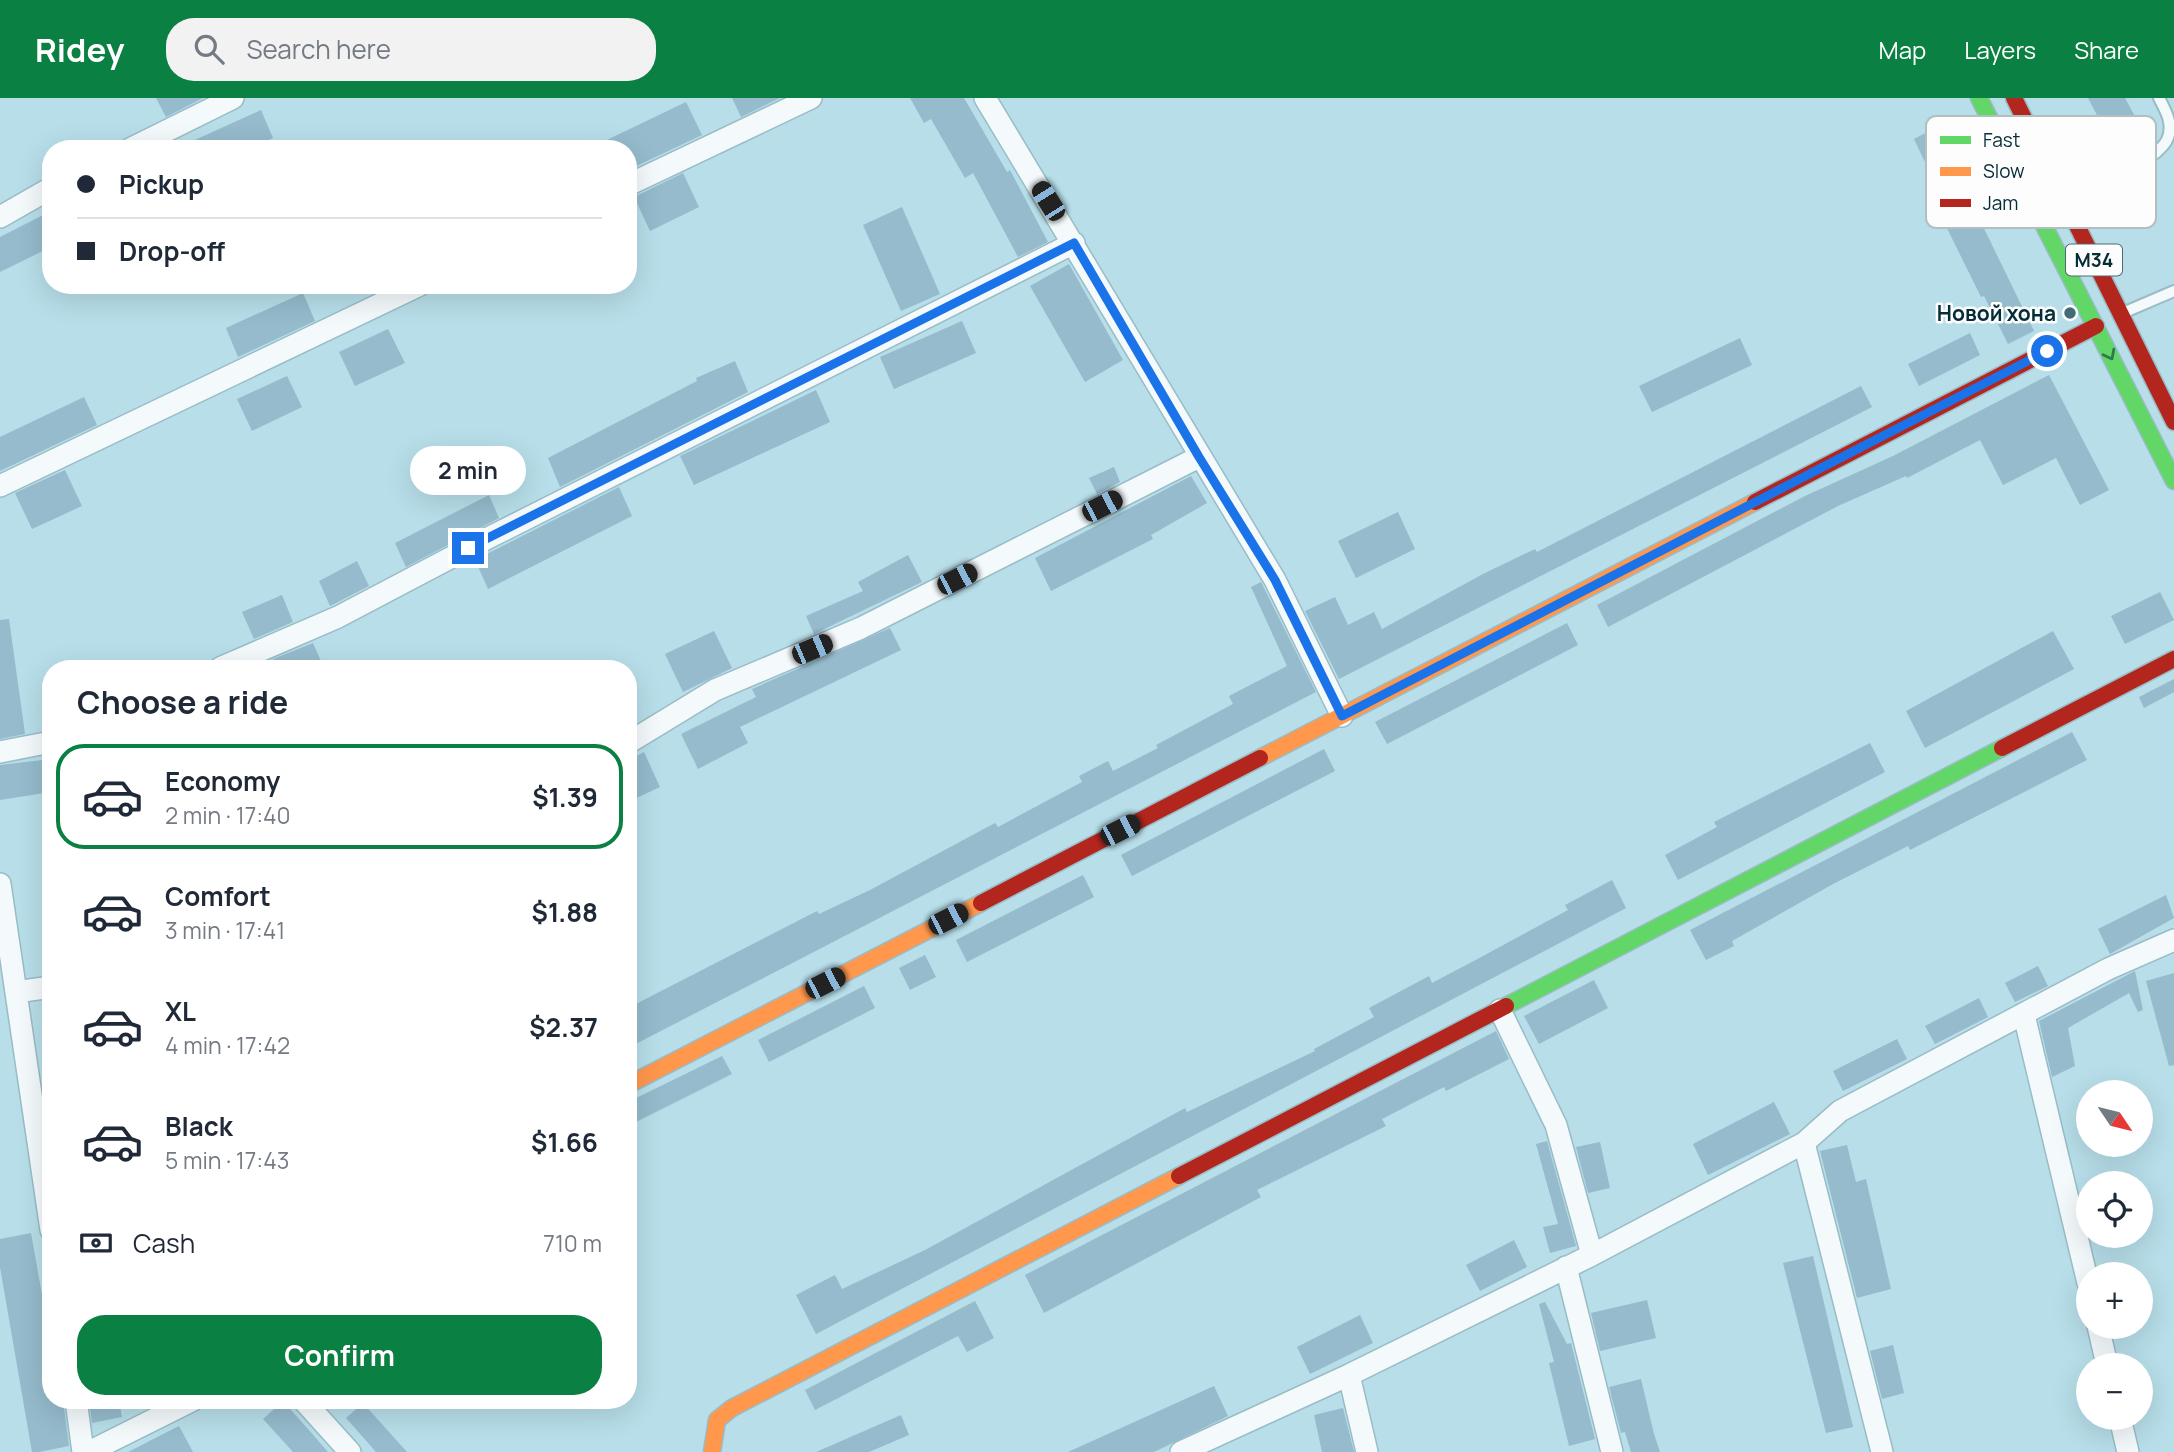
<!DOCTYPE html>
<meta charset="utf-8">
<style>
body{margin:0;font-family:Manrope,sans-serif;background:#f2f2f3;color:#1f2937;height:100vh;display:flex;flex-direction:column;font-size:26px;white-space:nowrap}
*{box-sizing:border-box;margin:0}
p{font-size:23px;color:#747a83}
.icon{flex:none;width:38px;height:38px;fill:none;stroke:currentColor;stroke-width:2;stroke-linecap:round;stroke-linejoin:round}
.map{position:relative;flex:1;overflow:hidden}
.panel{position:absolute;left:42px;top:562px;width:595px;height:749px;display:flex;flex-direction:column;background:#fff;border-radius:28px;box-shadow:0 7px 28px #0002}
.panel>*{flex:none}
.top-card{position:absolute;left:42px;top:42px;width:595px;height:154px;border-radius:28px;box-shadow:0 7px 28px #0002;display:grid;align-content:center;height:154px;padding:0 35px;background:#fff}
.needle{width:46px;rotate:125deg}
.fabs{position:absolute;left:2076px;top:982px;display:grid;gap:14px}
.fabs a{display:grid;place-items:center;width:77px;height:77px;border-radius:50%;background:#fff;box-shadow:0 7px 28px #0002;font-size:35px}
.end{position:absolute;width:32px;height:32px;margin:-16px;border:9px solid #1a73e8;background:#fff;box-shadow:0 0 0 4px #fff}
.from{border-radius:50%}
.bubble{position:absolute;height:49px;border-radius:24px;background:#fff;box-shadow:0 7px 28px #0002;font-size:23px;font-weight:700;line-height:49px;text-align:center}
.car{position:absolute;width:21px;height:42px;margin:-21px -10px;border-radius:9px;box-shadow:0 0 5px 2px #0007;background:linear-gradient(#222 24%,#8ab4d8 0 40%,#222 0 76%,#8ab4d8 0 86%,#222 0)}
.top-card b{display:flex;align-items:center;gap:24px;height:66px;font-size:26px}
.top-card b+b{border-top:2px solid #e0e1e3}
.top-card i{width:18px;height:18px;background:#1f2937}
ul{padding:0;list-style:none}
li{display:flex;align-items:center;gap:21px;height:105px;margin:0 14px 10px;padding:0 21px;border:4px solid transparent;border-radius:28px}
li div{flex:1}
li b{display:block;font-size:26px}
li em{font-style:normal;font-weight:700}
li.on{border-color:#0b8043}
li>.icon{width:63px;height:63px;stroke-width:1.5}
h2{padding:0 35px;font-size:32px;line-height:84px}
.pay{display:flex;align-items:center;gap:18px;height:77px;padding:0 35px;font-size:26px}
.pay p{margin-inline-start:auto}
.primary-button{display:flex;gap:14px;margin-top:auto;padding:14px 35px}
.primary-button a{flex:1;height:80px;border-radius:28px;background:#0b8043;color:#fff;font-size:28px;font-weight:700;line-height:80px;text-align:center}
header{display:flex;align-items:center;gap:42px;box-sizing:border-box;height:98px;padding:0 35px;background:#0b8043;color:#fff}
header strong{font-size:33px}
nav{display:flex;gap:38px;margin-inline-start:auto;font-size:24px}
.search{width:490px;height:63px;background:#f2f2f3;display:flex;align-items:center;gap:18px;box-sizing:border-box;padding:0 24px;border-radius:28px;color:#747a83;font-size:26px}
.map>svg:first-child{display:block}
.building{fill:#95bbcc}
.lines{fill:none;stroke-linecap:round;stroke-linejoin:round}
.lane-casing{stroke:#99bcc6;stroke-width:14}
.street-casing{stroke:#99bcc6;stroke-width:24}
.fast-casing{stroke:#99bcc6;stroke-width:19}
.slow-casing{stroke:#99bcc6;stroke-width:19}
.jam-casing{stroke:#99bcc6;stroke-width:19}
.lane{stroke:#f4fafc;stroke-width:10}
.street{stroke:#f4fafc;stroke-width:21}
.fast{stroke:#63d668;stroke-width:16}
.slow{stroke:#ff974d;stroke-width:16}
.jam{stroke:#b3261e;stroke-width:16}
.oneway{stroke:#2f794d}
.route{stroke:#1a73e8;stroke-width:9}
.poi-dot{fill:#436b75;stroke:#fdfdfd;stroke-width:2.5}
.labels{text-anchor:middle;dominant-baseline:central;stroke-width:5;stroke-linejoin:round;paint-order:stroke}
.shield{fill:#fdfdfd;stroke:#4f6b72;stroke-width:2}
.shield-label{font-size:19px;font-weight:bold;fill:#042d37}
.poi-label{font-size:21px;font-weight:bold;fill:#042d37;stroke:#fdfdfd;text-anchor:end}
.key{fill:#fdfdfd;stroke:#b2bfc2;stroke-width:2}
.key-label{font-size:19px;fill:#042d37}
</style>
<header>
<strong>Ridey</strong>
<div class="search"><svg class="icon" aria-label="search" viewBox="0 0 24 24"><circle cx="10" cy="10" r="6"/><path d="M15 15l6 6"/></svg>Search here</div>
<nav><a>Map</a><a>Layers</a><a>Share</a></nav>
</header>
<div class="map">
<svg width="2174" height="1354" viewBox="0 0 2174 1354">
<rect width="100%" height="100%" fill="#b7dee9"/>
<path class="building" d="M156 0H203L166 19Z
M732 0H780L741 19Z
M910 0H964L1007 74 1010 72 1048 144 1018 159 973 75 965 80 931 21 924 25Z
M2088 0H2125L2151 48 2122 65Z
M686 4 702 37 628 72V51H588Z
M261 12 273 40 249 51H175Z
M1935 30 2034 233 2008 246 1984 198 1981 199 1937 110 1945 106 1914 41Z
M683 75 699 109 650 133 634 99Z
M902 109 940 196 901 213 863 127Z
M51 113V149L0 174V139Z
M1069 166 1123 262 1085 284 1030 188Z
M303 195 315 223 238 259 226 230Z
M962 223 976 255 894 291 880 259Z
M388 231 405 265 355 288 339 254Z
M1970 235 1980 257 1919 288 1908 266Z
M1740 240 1752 267 1652 314 1639 288Z
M735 263 748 294 560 389 548 360 697 283 696 280Z
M2049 277 2109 392 2080 407 2056 360 2003 387 1980 342 1907 380 1906 378 1838 408 1608 529 1597 507 1805 398 1893 358Z
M287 278 302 309 252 333 237 301Z
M1861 288 1872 309 1339 581 1305 513 1335 499 1348 527 1374 514 1382 531 1483 476 1535 451 1537 454Z
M816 292 830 324 694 387 680 358Z
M84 299 97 327 0 373V339Z
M1114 369 1120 384 1097 396 1089 380Z
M65 372 82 408 32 431 15 395Z
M1191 378 1207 405 1151 437 1153 441 1051 493 1035 460Z
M619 389 632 418 488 491 475 462Z
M489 397 499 420 406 469 395 445Z
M1398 414 1415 451 1356 480 1338 443Z
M908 457 922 484 814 536 806 518 863 493 858 484Z
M357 463 369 488 330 508 319 483Z
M1261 484 1316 594 628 950V910L817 813 819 816 870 792 995 725 998 729 1082 684 1079 678 1108 663 1113 673 1158 650 1156 647 1233 606 1229 598 1287 568 1251 489Z
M2160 494 2174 522 2125 546 2111 518Z
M282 497 293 524 254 541 242 514Z
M9 521 25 636 0 641V522Z
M1567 525 1578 547 1387 646 1375 624Z
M890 530 901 552 740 629 748 645 698 671 681 636 756 599 752 591Z
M714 533 732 570 683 594 665 556Z
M2053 533 2074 571 1925 650 1906 613Z
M313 545 324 570H277L273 561Z
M2174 581V594L2144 610 2139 599Z
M2072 634 2087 662 1910 752 1908 748 1833 786 1732 843 1734 848 1706 862 1690 832Z
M1870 645 1885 674 1678 782 1665 757 1717 729 1714 724Z
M1324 651 1335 673 1132 778 1121 757Z
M644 654 660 689 628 704V662Z
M51 661V694L0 702V667Z
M1083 777 1094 799 967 864 956 842Z
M1612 782 1626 810 816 1236 796 1197 835 1177 842 1191 925 1152 1185 1010 1187 1014 1315 953 1314 951 1374 919 1369 910 1429 878 1432 885 1483 858 1568 812 1565 807Z
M2166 797 2174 820 2110 856 2098 831Z
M925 857 936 879 910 892 899 870Z
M2038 868 2048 888 2015 904 2005 885Z
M2135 873 2143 912 2138 914 2129 895 2068 930 2075 968 2052 979 2039 923Z
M2174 875V967L2169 968 2146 883Z
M1594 882 1608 910 1539 946 1524 918Z
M864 888 875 910 769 964 758 942Z
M1979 900 1988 919 1935 946 1925 928Z
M1496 933 1509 961 1446 993 1444 989 1382 1021 1386 1028 1257 1092 1261 1099 1044 1215 1025 1177Z
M1897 941 1907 961 1843 993 1833 973Z
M722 958 732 976 628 1028V1004Z
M1774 1004 1790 1036 1708 1077 1693 1046Z
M1547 1043 1576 1148 1550 1155 1543 1129 1558 1126 1536 1046Z
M1600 1044 1610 1090 1588 1095 1576 1049Z
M1847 1047 1856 1084 1866 1081 1891 1191 1857 1200 1820 1053Z
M31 1135 51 1247V1302H63L69 1348 39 1354H32L0 1169V1141Z
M1514 1142 1527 1169 1480 1193 1466 1167Z
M1813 1158 1853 1329 1826 1335 1783 1165Z
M1647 1202 1656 1240 1600 1253 1591 1215Z
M975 1203 994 1240 967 1254 958 1238 815 1312 805 1292Z
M1545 1204 1567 1246 1571 1245 1595 1341 1569 1348 1549 1265 1554 1264 1539 1206Z
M1360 1217 1373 1245 1310 1276 1297 1249Z
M1893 1247 1904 1295 1882 1301 1870 1253Z
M1641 1281 1654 1336 1660 1354H1631L1625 1334 1621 1335 1609 1289Z
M1214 1288 1228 1318 1154 1354H1068Z
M89 1302H119L122 1319 92 1325Z
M283 1303 308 1331 328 1354H293L263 1321Z
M363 1305 407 1354H376L346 1320Z
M1343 1310 1354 1354H1322L1314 1317Z
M901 1317 909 1337 869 1354H816Z
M179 1328 193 1354H128Z"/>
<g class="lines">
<g class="lane-casing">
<path id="lane" d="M2068 102C2093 88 2154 66 2167 42 2174 27 2166 13 2159 0
M2125 214 2174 193"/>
</g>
<g class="street-casing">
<path id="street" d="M985 0 1275 482 1342 618
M130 51 233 0
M628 87 811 0
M0 119 51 90
M0 388 420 187
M220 570 338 519 490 439 1074 145
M628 645 715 592 861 530 1199 359
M0 654 51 644
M0 786 51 1132
M16 894 51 889
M1500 912 1556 1027 1592 1157
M2024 917 2088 1185
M1804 1045 1882 1354
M1566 1169 1612 1354
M2098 1228 2107 1267
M1349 1277 1367 1354
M76 1302 83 1354
M303 1302 350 1354
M2120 1320 2128 1354
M89 1354 193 1302
M1181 1354 1349 1277 1592 1157 1804 1045 1840 1013 2108 871 2174 842"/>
</g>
<g class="fast-casing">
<path id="fast" d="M1979 0 2174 383
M1506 908 2002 650"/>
</g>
<g class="slow-casing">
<path id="slow" d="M1260 660 1755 404
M628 987 981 805
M712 1354 717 1322 732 1310 1179 1078"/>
</g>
<g class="jam-casing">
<path id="jam" d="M2014 0 2174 324
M1755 404 2096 228
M2002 650 2174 561
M981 805 1260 660
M1179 1078 1506 908"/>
</g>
<use href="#lane" class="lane"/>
<use href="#street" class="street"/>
<use href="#fast" class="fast"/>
<use href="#slow" class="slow"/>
<use href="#jam" class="jam"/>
</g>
<defs><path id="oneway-chevron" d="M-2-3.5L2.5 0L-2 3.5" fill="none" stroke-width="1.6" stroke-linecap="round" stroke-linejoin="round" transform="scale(1.75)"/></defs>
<use class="oneway" href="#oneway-chevron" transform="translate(2110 257) rotate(63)"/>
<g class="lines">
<path class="route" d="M468 450 1074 145 1199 359 1275 482 1342 618 2047 253"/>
</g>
<circle class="poi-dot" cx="2070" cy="215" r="7"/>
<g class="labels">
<rect class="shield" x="2066" y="146.5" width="56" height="31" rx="5"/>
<g class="shield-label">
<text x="2094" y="162">M34</text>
</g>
<g class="poi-label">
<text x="2056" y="215">Новой хона</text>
</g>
</g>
<rect x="1926" y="18" width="230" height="112" rx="10" class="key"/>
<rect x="1940" y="38" width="31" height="8" fill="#63d668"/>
<rect x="1940" y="69" width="31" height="9" fill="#ff974d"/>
<rect x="1940" y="101" width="31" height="8" fill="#b3261e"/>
<g class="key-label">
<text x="1983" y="49">Fast</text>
<text x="1983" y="80">Slow</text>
<text x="1983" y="112">Jam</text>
</g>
</svg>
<div class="fabs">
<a><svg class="needle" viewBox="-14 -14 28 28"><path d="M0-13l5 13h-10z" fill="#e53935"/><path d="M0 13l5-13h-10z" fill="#747a83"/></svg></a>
<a><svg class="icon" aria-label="locate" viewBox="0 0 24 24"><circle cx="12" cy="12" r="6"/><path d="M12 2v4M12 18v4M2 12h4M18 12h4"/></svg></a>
<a>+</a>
<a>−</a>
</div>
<i class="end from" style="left:2047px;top:253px"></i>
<i class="end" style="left:468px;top:450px"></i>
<div class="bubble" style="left:410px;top:348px;width:116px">2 min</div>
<i class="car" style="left:1048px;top:103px;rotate:328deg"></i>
<i class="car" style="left:1102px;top:408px;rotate:63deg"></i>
<i class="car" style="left:957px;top:481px;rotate:63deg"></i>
<i class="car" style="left:812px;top:551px;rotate:67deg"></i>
<i class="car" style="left:1120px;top:732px;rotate:63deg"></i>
<i class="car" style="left:948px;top:821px;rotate:63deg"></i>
<i class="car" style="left:825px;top:885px;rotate:63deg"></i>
<div class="top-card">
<b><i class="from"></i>Pickup</b>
<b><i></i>Drop-off</b>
</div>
<section class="panel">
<h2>Choose a ride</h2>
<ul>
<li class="on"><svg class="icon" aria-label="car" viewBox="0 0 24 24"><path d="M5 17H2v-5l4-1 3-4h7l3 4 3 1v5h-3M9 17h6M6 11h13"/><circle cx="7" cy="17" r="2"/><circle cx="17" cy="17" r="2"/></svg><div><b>Economy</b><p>2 min · 17:40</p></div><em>$1.39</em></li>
<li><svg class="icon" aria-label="car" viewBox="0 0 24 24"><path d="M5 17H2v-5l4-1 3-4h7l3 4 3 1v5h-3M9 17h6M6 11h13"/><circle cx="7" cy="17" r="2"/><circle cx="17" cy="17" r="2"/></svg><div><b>Comfort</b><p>3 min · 17:41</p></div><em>$1.88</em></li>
<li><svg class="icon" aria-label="car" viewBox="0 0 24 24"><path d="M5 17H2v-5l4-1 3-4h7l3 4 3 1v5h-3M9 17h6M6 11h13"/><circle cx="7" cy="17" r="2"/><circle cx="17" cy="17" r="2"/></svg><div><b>XL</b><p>4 min · 17:42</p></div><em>$2.37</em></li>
<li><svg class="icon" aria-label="car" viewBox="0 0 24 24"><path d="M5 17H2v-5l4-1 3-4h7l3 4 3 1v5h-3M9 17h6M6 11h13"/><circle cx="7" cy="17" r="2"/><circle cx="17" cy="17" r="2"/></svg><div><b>Black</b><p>5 min · 17:43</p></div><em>$1.66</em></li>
</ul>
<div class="pay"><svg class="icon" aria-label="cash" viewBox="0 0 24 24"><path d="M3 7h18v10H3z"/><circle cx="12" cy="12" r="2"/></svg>Cash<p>710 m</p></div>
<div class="primary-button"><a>Confirm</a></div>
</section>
</div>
